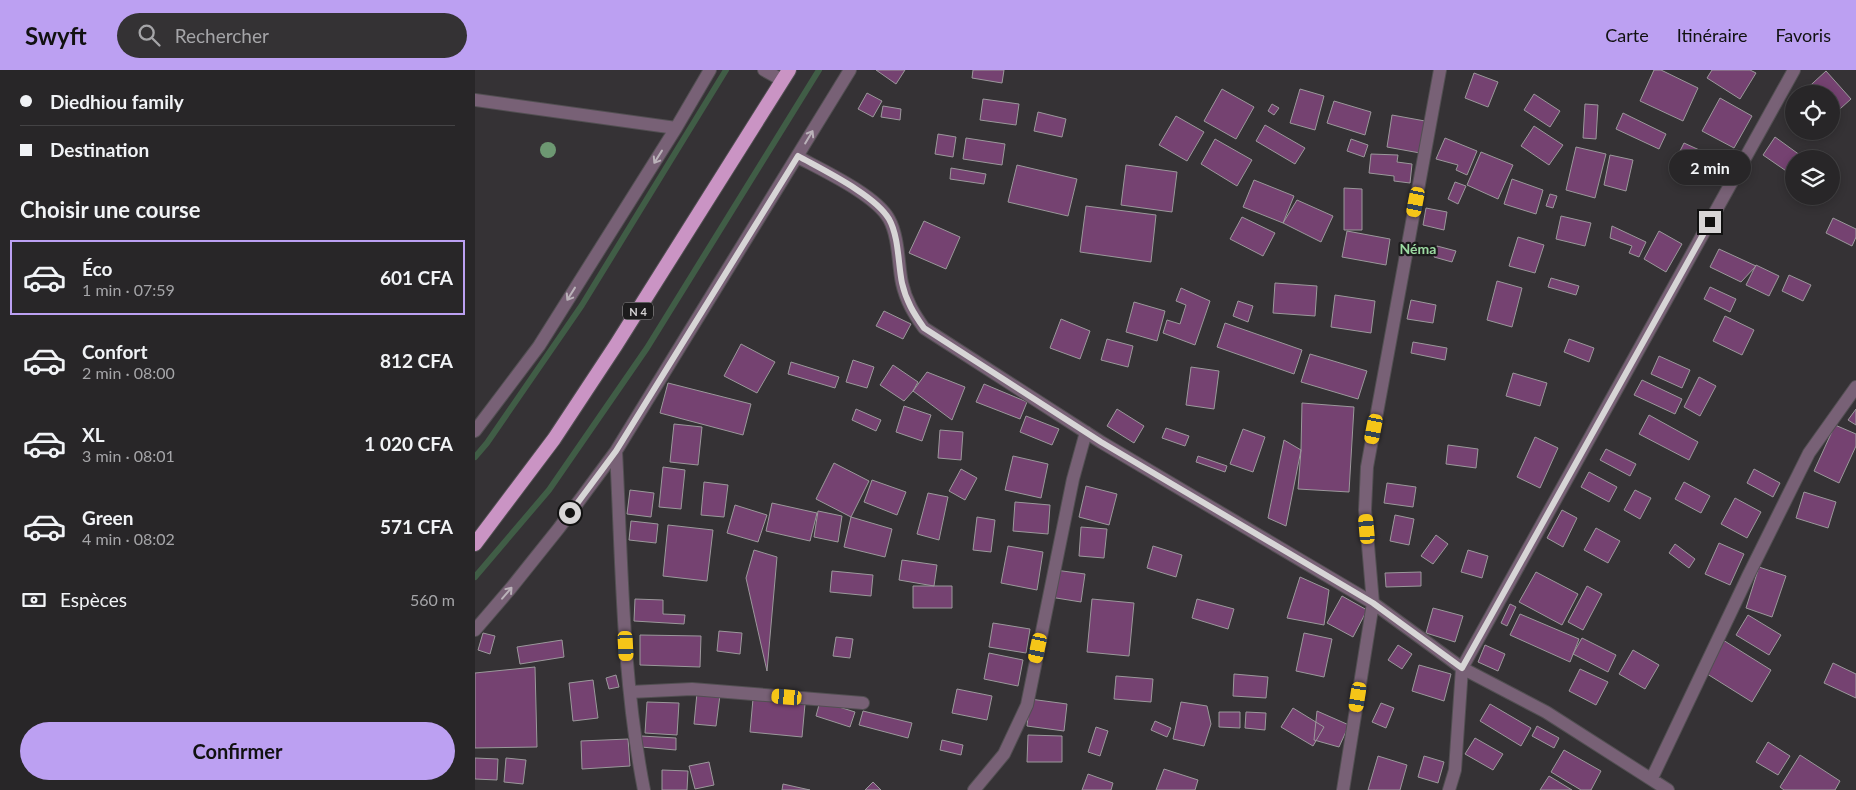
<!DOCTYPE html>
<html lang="fr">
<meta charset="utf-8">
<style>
body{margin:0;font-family:Lato,sans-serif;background:#343234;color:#f1f3f6;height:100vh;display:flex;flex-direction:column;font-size:19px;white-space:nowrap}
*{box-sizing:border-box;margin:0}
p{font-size:16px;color:#a5a5a8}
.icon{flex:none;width:28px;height:28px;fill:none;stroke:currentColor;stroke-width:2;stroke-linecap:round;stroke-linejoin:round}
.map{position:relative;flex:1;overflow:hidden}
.side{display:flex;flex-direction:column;background:#282628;width:475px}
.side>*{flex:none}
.hud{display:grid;align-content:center;height:110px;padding:0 20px;background:#282628}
.fabs{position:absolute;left:1310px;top:15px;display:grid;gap:10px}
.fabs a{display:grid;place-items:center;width:55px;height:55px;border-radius:50%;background:#282628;box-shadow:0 2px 8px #0003,0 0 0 1px #444345;font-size:25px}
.end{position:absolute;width:22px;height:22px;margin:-11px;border:6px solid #d7d5d6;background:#111;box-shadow:0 0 0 2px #111}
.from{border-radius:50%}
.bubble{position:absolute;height:35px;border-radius:18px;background:#282628;box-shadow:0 2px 8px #0003,0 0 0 1px #444345;font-size:16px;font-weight:700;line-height:35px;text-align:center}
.car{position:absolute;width:15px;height:30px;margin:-15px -8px;border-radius:6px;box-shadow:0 0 4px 1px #0007;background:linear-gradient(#f5c518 24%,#345 0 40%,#f5c518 0 76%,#345 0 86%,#f5c518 0)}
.hud b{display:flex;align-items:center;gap:18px;height:48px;font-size:19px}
.hud b+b{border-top:1px solid #444345}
.hud i{width:12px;height:12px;background:#f1f3f6}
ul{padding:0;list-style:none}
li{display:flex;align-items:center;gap:15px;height:75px;margin:0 10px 8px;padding:0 10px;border:2px solid transparent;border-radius:0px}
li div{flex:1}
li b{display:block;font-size:19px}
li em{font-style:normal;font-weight:700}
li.on{border-color:#bca0f2}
li>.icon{width:45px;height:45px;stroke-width:1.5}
h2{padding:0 20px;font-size:22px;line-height:60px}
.pay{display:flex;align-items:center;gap:12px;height:55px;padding:0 20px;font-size:19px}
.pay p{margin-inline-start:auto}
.action{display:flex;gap:10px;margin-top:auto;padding:10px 20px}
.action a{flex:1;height:58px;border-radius:30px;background:#bca0f2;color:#111;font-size:20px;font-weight:700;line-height:58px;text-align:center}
header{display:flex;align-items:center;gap:30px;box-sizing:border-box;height:70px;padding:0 25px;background:#bca0f2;color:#111}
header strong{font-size:24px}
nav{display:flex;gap:28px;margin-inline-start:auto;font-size:18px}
.search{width:350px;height:45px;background:#343234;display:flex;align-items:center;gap:12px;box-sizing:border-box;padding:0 18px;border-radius:28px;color:#a5a5a8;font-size:19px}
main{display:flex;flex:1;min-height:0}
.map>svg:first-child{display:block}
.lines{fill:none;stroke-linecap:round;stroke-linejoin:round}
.stream{stroke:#405d46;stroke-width:6}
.building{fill:#754271;stroke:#9b989b}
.minor-casing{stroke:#524f52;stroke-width:14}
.trunk-casing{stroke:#524f52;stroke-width:16}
.minor{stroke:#786176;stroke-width:12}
.trunk{stroke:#ca94c4;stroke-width:14}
.tree{fill:#6d9872}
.oneway{stroke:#bab2b9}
.route{stroke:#d7d5d6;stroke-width:6}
.labels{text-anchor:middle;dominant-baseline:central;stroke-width:4.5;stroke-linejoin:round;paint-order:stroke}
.shield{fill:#1c1b1c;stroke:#9f9d9e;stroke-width:1}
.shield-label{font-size:11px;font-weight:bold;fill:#d7d5d6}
.neighbourhood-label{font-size:14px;font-weight:bold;fill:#9cdaa2;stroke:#1c1b1c}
</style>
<header>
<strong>Swyft</strong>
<div class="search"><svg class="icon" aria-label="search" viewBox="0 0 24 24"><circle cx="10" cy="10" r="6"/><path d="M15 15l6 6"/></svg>Rechercher</div>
<nav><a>Carte</a><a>Itinéraire</a><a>Favoris</a></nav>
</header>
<main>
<section class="side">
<div class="hud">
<b><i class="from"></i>Diedhiou family</b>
<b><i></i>Destination</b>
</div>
<h2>Choisir une course</h2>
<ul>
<li class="on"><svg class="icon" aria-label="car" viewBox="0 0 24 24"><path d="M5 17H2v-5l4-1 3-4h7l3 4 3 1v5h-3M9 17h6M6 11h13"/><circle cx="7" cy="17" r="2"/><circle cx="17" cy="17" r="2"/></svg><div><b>Éco</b><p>1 min · 07:59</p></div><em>601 CFA</em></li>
<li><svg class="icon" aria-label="car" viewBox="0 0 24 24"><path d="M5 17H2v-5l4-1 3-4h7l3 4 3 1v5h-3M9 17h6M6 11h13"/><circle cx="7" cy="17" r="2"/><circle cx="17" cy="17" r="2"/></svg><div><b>Confort</b><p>2 min · 08:00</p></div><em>812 CFA</em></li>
<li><svg class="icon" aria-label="car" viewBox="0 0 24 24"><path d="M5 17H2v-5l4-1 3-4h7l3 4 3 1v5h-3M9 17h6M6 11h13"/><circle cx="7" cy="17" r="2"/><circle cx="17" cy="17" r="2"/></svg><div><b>XL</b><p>3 min · 08:01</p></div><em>1 020 CFA</em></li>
<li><svg class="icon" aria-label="car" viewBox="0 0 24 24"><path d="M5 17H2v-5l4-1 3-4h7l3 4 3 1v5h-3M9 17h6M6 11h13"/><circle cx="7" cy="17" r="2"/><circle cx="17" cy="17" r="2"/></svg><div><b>Green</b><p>4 min · 08:02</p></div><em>571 CFA</em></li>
</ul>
<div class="pay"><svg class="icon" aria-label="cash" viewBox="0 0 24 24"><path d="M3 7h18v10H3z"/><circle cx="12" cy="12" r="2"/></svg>Espèces<p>560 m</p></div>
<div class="action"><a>Confirmer</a></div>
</section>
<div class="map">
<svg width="1381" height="720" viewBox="0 0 1381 720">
<rect width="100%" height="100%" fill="#353235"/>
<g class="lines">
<path class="stream" d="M0 387 12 373 107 235 251 0
M0 507 74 420 172 278 344 0"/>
</g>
<path class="building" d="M401 0H430L421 14Z
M498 0H529L527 13 497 8Z
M1179 0H1186L1223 18 1208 51 1165 31Z
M1237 0H1275L1281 3 1265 29 1232 8Z
M1351 1 1376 29 1356 47V24H1326Z
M999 3 1023 12 1013 37 990 28Z
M747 19 779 37 761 69 729 51Z
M825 19 849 26 840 60 815 53Z
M392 23 407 31 398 47 383 39Z
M1059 24 1085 41 1075 57 1049 40Z
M1245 28 1277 46 1259 78 1227 61Z
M508 29 544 34 541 55 505 50Z
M859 31 896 42 890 65 852 53Z
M797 34 804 38 799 45 793 41Z
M1110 34 1123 35 1121 69 1108 68Z
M408 36 426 39 425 50 406 47Z
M563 42 591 49 587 67 559 61Z
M1148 43 1191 64 1184 79 1141 59Z
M917 45 950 51 945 83 912 77Z
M701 46 729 62 712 91 684 75Z
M790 55 830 78 820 94 781 71Z
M1059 56 1088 75 1074 95 1046 76Z
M463 64 481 67 478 87 460 84Z
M1300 67 1329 88 1319 89V103L1317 105 1288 85Z
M491 68 530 74 527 95 488 89Z
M970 68 1002 81 992 105 981 100 983 95 961 89Z
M740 69 777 90 762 116 726 94Z
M876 69 893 75 889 87 872 81Z
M1209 73 1242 88 1233 108 1199 93Z
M1101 77 1131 84 1120 128 1091 120Z
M1006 82 1038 95 1023 129 992 115Z
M896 84 923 85 922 92 937 94 935 113 919 111V106L894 103Z
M1135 85 1158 90 1151 121 1129 115Z
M542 95 602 109 593 146 533 132Z
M651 95 702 102 697 142 646 135Z
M476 98 511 104 509 114 475 109Z
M1037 109 1068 120 1061 144 1029 134Z
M779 110 819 126 808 153 768 137Z
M980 112 991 116 983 134 973 129Z
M869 118 887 119V160H869Z
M1075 124 1082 126 1078 138 1071 136Z
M822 130 858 146 846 172 808 153Z
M611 136 681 145 676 192 605 182Z
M951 138 972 142 969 160 948 155Z
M1086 146 1116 153 1110 176 1081 169Z
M767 147 800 163 788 186 755 169Z
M1358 148 1381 159V167L1377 176 1351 163Z
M449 151 485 167 471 199 434 183Z
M1137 156 1171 172 1164 187 1154 183 1157 176 1135 168Z
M872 161 915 169 911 195 867 187Z
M1184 161 1207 174 1191 202 1169 189Z
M1043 167 1069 175 1060 203 1034 196Z
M962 176 981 181 977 192 959 187Z
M1244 179 1281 196 1266 212 1235 197Z
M1281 195 1304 206 1294 226 1271 215Z
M1314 205 1336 215 1328 231 1307 221Z
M1076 208 1104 216 1101 225 1073 217Z
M1022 211 1047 218 1037 257 1012 250Z
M800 213 842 216 840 246 798 243Z
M1235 217 1261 229 1255 242 1229 229Z
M706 218 735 231 720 275 688 263 692 250 705 254 711 235 701 231Z
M860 225 900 231 896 263 856 257Z
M936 230 961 235 958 253 932 249Z
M763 231 778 236 773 252 758 246Z
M659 232 690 241 682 271 651 262Z
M409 241 436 254 428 269 401 256Z
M1250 246 1279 260 1267 285 1238 271Z
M586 249 615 261 605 289 575 278Z
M750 253 827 280 819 304 742 277Z
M632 269 658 276 653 297 626 290Z
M1094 269 1119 278 1114 292 1089 282Z
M938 272 972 278 970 290 936 283Z
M266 274 300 292 282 323 249 306Z
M835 284 892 301 883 329 826 312Z
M1184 286 1215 300 1207 318 1176 304Z
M378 290 399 297 392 318 371 312Z
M316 292 364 307 360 318 313 304Z
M418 295 443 312 438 321 429 331 405 315Z
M716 297 744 301 739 339 711 335Z
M452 302 490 317 477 350 438 321Z
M1038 303 1072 313 1065 336 1031 326Z
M1224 307 1241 316 1225 346 1209 337Z
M1167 310 1207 329 1200 344 1159 325Z
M193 313 276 334 268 365 185 343Z
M509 314 552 332 545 349 501 332Z
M827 333 879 337 874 422 823 419 826 380Z
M429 336 456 345 447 371 421 362Z
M381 339 406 350 401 361 377 350Z
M642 339 669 356 659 373 632 356Z
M1381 339V355L1373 350Z
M1174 345 1223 372 1214 390 1164 364Z
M551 346 584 359 577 375 545 362Z
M199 354 227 357 223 395 195 392Z
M1360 355 1381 364V376L1364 413 1339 401Z
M691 358 714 366 710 376 687 368Z
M768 359 790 367 778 402 755 394Z
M465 360 488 362 486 390 463 388Z
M1060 367 1083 378 1065 418 1042 407Z
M809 370 826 380 811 456 793 448Z
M973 375 1003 379 1001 398 971 394Z
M1131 379 1161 394 1155 406 1125 390Z
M538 386 573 394 566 428 530 420Z
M723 386 752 396 750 402 721 392Z
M359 393 394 411 376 447 341 429Z
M188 397 210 400 206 439 184 437Z
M486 399 502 408 490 430 474 421Z
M1279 399 1305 413 1298 427 1272 413Z
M1114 402 1142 417 1134 432 1106 417Z
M397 410 431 422 422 445 389 432Z
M229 412 253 415 249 447 226 445Z
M1209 412 1235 426 1226 443 1200 429Z
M912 413 941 417 938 437 909 433Z
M611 416 642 424 634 455 604 447Z
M155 420 179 423 176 447 152 444Z
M1160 420 1176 428 1165 449 1149 440Z
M1329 422 1361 432 1353 458 1321 448Z
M453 423 473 427 464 470 442 464Z
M1260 428 1286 442 1272 468 1246 454Z
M540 432 575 435 573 464 538 461Z
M297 433 342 443 335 471 291 461Z
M260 435 292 445 283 472 252 463Z
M1087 440 1102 448 1088 477 1072 468Z
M343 441 367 446 363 472 339 467Z
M920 445 939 449 934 475 915 471Z
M376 447 417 459 410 487 369 477Z
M502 447 520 450 516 482 498 480Z
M156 451 183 454 181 473 154 470Z
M193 455 238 460 232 511 188 506Z
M606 457 632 459 629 488 604 486Z
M1121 458 1145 471 1133 493 1109 480Z
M961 465 973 474 958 494 946 486Z
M1244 473 1269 484 1255 515 1230 504Z
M1200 474 1220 489 1214 498 1194 483Z
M533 476 568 482 562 520 526 513Z
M678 476 707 485 701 507 672 498Z
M279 480 302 487 292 601 271 508Z
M993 480 1013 486 1007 508 986 502Z
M427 490 462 495 459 516 424 510Z
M1284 497 1311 506 1297 547 1271 538Z
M580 500 610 504 606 532 575 527Z
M357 501 398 505 396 526 355 522Z
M946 502V516L911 517 910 503Z
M1061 502 1103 524 1087 555 1044 532Z
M825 507 854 520 849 555 812 548Z
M438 516H477V538H438Z
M1112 516 1127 524 1108 560 1093 552Z
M867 526 892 540 878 567 852 553Z
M160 529 188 530V544L210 545 209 554 159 551Z
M617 529 659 533 654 586 612 582Z
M722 529 759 539 753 559 717 548Z
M1035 534 1041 537 1032 556 1026 553Z
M958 538 988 546 980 572 951 563Z
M1045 544 1104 569 1095 592 1035 565Z
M1273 545 1306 565 1294 585 1261 565Z
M518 553 555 559 551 583 514 577Z
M244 561 267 563 265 584 242 581Z
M8 563 20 566 15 584 3 580Z
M829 563 857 569 849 607 821 601Z
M165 565 226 566 225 597 165 595Z
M361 567 378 569 375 588 358 586Z
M1107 568 1141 585 1133 602 1098 584Z
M87 570 89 587 45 594 42 577Z
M1248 570 1296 600 1277 632 1229 602Z
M923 575 937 584 927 599 913 590Z
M1010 575 1030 584 1023 601 1003 592Z
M1158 580 1184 595 1170 619 1144 604Z
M514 583 548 590 543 616 509 609Z
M1358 593 1381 604V628L1349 613Z
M944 595 976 604 969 631 937 621Z
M60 597 62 677 0 678V603Z
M1105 599 1133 612 1121 635 1094 621Z
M759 604 793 607 791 628 758 626Z
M141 605 144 617 134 619 131 608Z
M641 606 678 609 676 632 639 629Z
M118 610 123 648 98 651 94 613Z
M482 619 517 626 512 650 477 643Z
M222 623 245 625 241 656 219 654Z
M278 629 330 634 327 667 275 662Z
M555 629 592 634 589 661 552 656Z
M345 631 380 642 375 657 341 646Z
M172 632 204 633 202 665 170 663Z
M706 632 732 636 736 654 729 676 698 669Z
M906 633 919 638 911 658 897 652Z
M1015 634 1056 658 1046 676 1005 651Z
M818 638 849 657 838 676 806 657Z
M388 641 437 653 433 668 384 655Z
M842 641 874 655 864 677 839 670Z
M744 642H765V658L744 657Z
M771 642 791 643 790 660 770 658Z
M680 651 696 658 692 667 676 660Z
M1062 656 1084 668 1079 678 1057 666Z
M621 657 633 661 625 686 613 682Z
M553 665 587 666V692H552Z
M166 666 201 668V680L166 677Z
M1000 668 1028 684 1018 700 990 684Z
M153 669 155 696 107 699 106 671Z
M467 670 488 675 486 685 465 680Z
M1293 672 1315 686 1303 705 1281 692Z
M1089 680 1126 701 1116 720H1106L1076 702Z
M1325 685 1365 711 1360 720H1309L1305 717Z
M903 686 932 695 925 720H893Z
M949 686 969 692 963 713 943 707Z
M0 688 23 689 22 710 0 709Z
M31 688 51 690 48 714 29 712Z
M234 692 239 715 220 719 214 696Z
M689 699 723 710 720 720H681Z
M187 700 213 701 212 720H187Z
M613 704 638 713 636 720H607Z
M1074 706 1097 720H1065Z
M398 712 406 720H390Z
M308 714 335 720H307Z"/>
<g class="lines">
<g class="minor-casing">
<path id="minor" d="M289 0 307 10
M0 30 201 58
M323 87C347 100 401 125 414 149 424 167 423 194 427 213 431 231 439 244 449 258L626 372 898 533 987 598 1071 642 1193 720
M0 361 64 276 201 58 235 0
M141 381C147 494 147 608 169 720
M0 560 36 518 84 458 141 381 375 0
M155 622 217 619 388 633
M1177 708 1273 506 1334 383 1381 317
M499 720 529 684 552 635 598 409 611 362
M868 720 898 533 890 440 892 397 965 0
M974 720 980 700 987 598 1319 0"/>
</g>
<g class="trunk-casing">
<path id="trunk" d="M0 474 79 369 141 275 314 0"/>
</g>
<use href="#minor" class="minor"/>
<use href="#trunk" class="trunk"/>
</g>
<circle class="tree" cx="73" cy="80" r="8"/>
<defs><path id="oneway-shaft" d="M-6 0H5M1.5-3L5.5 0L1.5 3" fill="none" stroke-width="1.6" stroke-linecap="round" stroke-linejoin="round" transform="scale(1.25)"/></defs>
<g class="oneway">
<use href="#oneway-shaft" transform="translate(334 67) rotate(-59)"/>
<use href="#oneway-shaft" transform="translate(183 87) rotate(122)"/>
<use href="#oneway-shaft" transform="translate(96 224) rotate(122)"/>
<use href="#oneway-shaft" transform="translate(32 523) rotate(-49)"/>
</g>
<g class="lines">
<path class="route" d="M95 443 141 381 323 86C348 100 400 125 414 149 424 167 423 194 427 213 431 231 439 244 449 258L626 372 898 533 987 598 1235 152"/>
</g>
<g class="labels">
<rect class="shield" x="148" y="232.5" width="30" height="17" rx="4"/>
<g class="shield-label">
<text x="163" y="241">N 4</text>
</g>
<g class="neighbourhood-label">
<text x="943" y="178">Néma</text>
</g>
</g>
</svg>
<div class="fabs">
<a><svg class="icon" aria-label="locate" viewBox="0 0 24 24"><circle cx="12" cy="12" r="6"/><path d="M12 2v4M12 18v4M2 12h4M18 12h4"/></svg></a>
<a><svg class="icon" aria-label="layers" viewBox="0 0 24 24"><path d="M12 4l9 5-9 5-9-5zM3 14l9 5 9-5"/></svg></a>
</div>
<i class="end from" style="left:95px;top:443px"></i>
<i class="end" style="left:1235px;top:152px"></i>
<div class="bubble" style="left:1194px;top:80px;width:82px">2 min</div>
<i class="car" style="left:941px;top:132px;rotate:191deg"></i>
<i class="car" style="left:899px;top:359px;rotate:191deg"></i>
<i class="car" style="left:892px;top:459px;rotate:355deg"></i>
<i class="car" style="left:151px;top:576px;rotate:177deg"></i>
<i class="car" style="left:563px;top:578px;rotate:192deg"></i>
<i class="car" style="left:312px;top:627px;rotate:275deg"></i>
<i class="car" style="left:883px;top:627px;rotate:189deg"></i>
</div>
</main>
